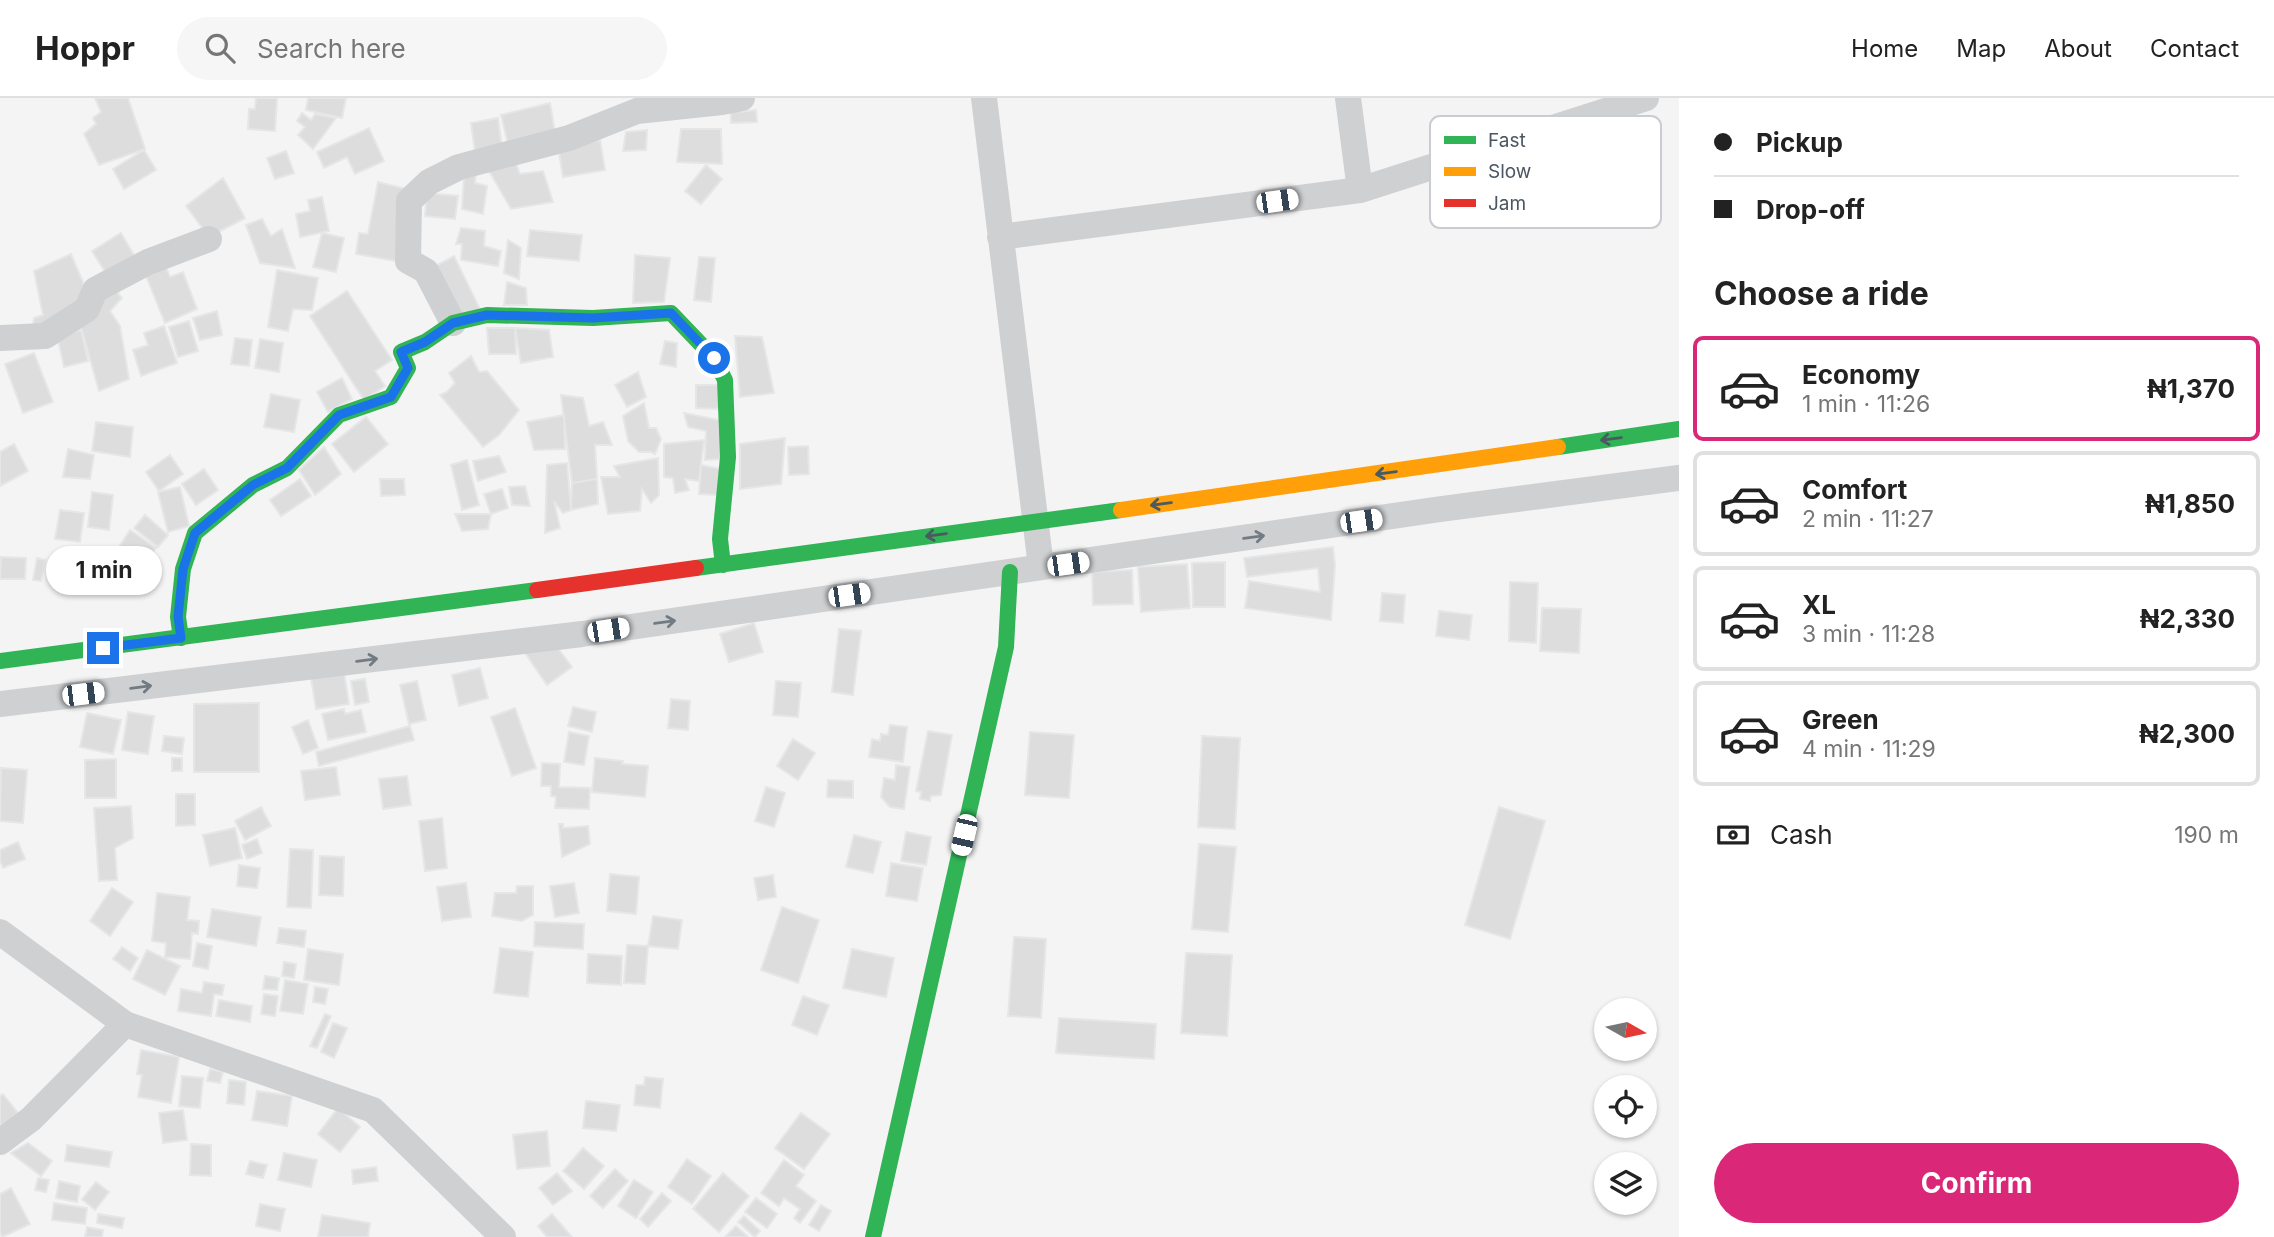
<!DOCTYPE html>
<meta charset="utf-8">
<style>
body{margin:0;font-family:Inter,sans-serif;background:#f6f6f6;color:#222;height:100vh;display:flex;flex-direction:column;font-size:26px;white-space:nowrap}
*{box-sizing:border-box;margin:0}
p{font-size:23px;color:#767676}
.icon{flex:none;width:38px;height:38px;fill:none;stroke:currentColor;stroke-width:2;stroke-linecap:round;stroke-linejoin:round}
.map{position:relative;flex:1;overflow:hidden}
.panel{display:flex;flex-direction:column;background:#fff;width:595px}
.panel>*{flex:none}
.top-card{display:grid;align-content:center;height:154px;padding:0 35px;background:#fff}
.needle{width:46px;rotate:99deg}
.buttons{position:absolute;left:1594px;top:900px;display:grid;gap:14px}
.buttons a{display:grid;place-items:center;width:63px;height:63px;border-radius:50%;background:#fff;box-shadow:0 2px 5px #0004;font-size:35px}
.end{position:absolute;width:32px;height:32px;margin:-16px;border:9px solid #1a73e8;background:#fff;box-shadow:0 0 0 4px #fff}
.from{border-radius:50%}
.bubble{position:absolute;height:49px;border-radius:24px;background:#fff;box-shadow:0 2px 5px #0004;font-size:23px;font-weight:700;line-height:49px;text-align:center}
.car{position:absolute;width:21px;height:42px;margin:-21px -10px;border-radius:9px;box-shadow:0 0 5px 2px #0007;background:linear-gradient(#fff 24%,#345 0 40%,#fff 0 76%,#345 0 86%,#fff 0)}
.top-card b{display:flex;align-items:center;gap:24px;height:66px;font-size:26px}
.top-card b+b{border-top:2px solid #e0e0e0}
.top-card i{width:18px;height:18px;background:#222}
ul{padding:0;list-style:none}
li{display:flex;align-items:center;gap:21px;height:105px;margin:0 14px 10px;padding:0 21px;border:4px solid #e0e0e0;border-radius:10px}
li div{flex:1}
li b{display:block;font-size:26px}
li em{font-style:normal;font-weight:700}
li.selected{border-color:#db2777}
li>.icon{width:63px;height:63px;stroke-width:1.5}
h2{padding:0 35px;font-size:32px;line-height:84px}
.pay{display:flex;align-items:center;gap:18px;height:77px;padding:0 35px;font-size:26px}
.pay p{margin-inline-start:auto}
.primary-button{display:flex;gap:14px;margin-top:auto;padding:14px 35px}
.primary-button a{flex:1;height:80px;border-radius:42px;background:#db2777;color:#fff;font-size:28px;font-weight:700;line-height:80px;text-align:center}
header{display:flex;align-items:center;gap:42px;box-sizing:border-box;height:98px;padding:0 35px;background:#fff;border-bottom:2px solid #e0e0e0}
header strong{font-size:33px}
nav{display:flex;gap:38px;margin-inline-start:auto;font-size:24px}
.search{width:490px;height:63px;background:#f6f6f6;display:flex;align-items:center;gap:18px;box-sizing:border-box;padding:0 24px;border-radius:38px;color:#767676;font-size:26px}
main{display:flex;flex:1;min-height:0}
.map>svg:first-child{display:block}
.building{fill:#ddddde;stroke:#e5e6e7;stroke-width:2}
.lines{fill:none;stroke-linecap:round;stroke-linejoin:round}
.street{stroke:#ced0d2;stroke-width:26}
.fast{stroke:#30b455;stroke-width:16}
.slow{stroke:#ff9f0a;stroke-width:16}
.jam{stroke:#e5322d;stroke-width:16}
.oneway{stroke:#495b60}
.oneway2{stroke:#727b83}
.route{stroke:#1a73e8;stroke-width:9}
.key{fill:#fff;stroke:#c9ccd0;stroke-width:2}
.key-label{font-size:19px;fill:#4a5661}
</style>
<header>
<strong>Hoppr</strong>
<div class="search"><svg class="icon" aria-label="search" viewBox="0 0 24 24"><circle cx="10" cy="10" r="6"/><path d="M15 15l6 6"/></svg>Search here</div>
<nav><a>Home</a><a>Map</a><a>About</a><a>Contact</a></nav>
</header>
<main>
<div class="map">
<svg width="1679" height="1139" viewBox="0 0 1679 1139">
<rect width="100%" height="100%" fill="#f4f4f4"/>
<path class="building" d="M95 0H128L145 51 99 67 84 36 96 26 93 20 101 14Z
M256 0H277L275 33 248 31 249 11H255Z
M308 0H346L342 20 306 12Z
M550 5 556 40 509 50 501 17Z
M730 7H740L741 14 756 12 757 24 731 25Z
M302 15 311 22 315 16 336 20 313 51 298 37 305 29 297 23Z
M498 20 502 49 475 54 471 25Z
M369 30 384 63 355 76 347 59 324 70 317 54Z
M681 31H721L722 66 677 64Z
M647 32 646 52 623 53 626 34Z
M600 42 605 72 563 79 558 49Z
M144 52 156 72 124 91 113 71Z
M286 53 294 75 275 81 267 60Z
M516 66 520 76 543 73 553 104 511 111 489 73Z
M706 67 722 81 701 106 685 93Z
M476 77 475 85 487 88 483 116 462 111 464 78Z
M223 80 245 120 209 139 186 108Z
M378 84 406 91 396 163 356 156 359 135 368 136Z
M427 95 458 98 455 121 425 118Z
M322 99 329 133 300 139 296 116 310 113 308 102Z
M262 121 271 138 282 131 295 170 260 165 246 127Z
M461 130 485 133 484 148 501 153 498 168 461 162 462 146H456Z
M530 132 582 137 579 163 527 158Z
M121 135 137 162 109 180 92 153Z
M322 135 344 140 336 174 313 169Z
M508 142 521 150 519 181 504 175Z
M71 156 83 184 84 211 32 236 34 220 43 217 34 173Z
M635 157 670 160 664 204 633 205Z
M454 158 480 211 453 225 428 172Z
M699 159 715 160 711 204 694 202Z
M164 164 170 179 183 174 197 211 165 225 144 173Z
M277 172 318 180 312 212 293 211 288 233 268 229Z
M507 184 526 190 527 207H504Z
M109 185 122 200 110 213 120 228 129 281 99 293 80 226Z
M347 193 392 262 375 273 385 288 364 302 310 218Z
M217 213 222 237 200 242 193 220Z
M189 223 198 253 178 259 169 229Z
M164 228 177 265 141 278 133 252 148 247 144 235Z
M487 230H515L516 256H489Z
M515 230 549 232 553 259 521 265Z
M81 232 88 263 64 269 57 237Z
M735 238 762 239 774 295 740 299Z
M235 240 252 242 249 268 231 266Z
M260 241 283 245 279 274 255 270Z
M665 243 677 245 676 269 660 266Z
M34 255 53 304 23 315 5 266Z
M471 258 479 274 487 273 519 312 499 337 483 349 440 297 447 294 455 285 449 275Z
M638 274 646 299 627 309 615 287Z
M342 280 352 301 328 314 317 294Z
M696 287H721V311L696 310Z
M271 296 300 302 294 334 264 329Z
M561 297 583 300 589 328 603 324 612 347H595L597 381 572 385Z
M644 305 649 330H656L661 341 655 356 651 354H639L628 343 623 318Z
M684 315 719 322 722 361 705 362 706 333 688 329Z
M564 317 565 351 534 352 527 324Z
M366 319 388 346 354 374 332 346Z
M96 324 133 329 130 359 92 353Z
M785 340 781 386 740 391V346Z
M704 342 699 383 685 381 689 392 675 395 673 380 664 379V346Z
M14 346 28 373 0 388V354Z
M808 348 809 376 789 377 788 349Z
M324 349 341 376 315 397 299 372Z
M68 351 94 357 90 381 63 379Z
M170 357 183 376 159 393 146 374Z
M499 358 506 374 478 383 473 363Z
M658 360 659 397 651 405 642 391 640 413 608 416 601 379H620L614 368Z
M467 362 479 407 462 412 451 367Z
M567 365 571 412 563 415 554 403 560 430 545 435 547 367Z
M701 367 721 371 719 397 699 396Z
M204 371 218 392 196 407 182 386Z
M300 381 311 398 281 418 270 402Z
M380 381H404L405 397 381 398Z
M597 381 598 406 571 412 572 385Z
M525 388 530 408 512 407 509 389Z
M180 389 189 428 168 434 158 394Z
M502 391 508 410 491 416 484 396Z
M92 394 113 397 109 432 88 429Z
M60 412 84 415 80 444 55 441Z
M455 416H491L488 431 462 433Z
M145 417 168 437 158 449 134 430Z
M130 432 156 450 142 469 117 452Z
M1333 449 1335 467 1331 522 1245 510 1249 483 1320 494 1318 470 1247 479 1244 460Z
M55 457 72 460 69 477 52 474Z
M1 459 26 460 25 481H0Z
M37 460 45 462 41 483 33 482Z
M1225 464V509H1193L1192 465Z
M1187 466 1190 510 1141 514 1138 469Z
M1132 472 1133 506 1093 507 1092 474Z
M1510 484 1538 485 1536 545 1509 543Z
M1382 495 1405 497 1403 525 1380 523Z
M1542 510 1581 511 1579 555 1540 553Z
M1439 513 1472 517 1469 542 1436 538Z
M754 525 763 554 729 564 720 536Z
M839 531 861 533 853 597 832 594Z
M554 545 572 569 547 587 523 552Z
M480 570 488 600 459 608 452 577Z
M310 574H344L349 606 316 611Z
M365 581 369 604 355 607 351 583Z
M417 583 426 622 409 626 400 587Z
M776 583 801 585 798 619 773 617Z
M671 601 690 603 688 632 668 630Z
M259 605V674H194V606Z
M573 609 596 614 592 634 568 628Z
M515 610 536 670 512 678 491 619Z
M344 611 345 616 361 612 366 634 328 642 322 616Z
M128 614 154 618 148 656 122 652Z
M87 615 121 622 113 656 80 649Z
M308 622 318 650 303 656 292 629Z
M890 627 907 629 903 664 869 659 872 641 880 643 881 636 888 637Z
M410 628 414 642 319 668 316 654Z
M928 633 952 637 941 697 931 698 930 703 920 701 921 694 916 693Z
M569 634 589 638 584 667 564 664Z
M1030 634 1074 637 1069 700 1025 697Z
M164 638 184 640 182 656 162 653Z
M1202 638 1240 640 1235 731 1198 729Z
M793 641 815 655 798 682 777 668Z
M172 660H182V673H172Z
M595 660 623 663 622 666 648 668 645 699 592 694Z
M116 661V700H85V662Z
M542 665 560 666 559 689 590 690 589 711 555 710 556 699 551 698V688H541Z
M896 667 910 669 904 711 890 709 881 699 884 680 895 682Z
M336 669 340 697 305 702 301 673Z
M1 670 27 672 23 725 0 723Z
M407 678 411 707 383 711 379 681Z
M828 682 853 683V700L827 699Z
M766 689 785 695 774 729 755 723Z
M176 696H195V727L176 728Z
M131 708 133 740 115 750 117 782 99 783 94 710Z
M261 709 271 728 245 742 235 723Z
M1499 709 1545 723 1510 841 1465 827Z
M442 720 447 770 425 773 419 723Z
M559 726H563V730L588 728 590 746 562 759Z
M235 730 242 760 210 768 203 737Z
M906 734 931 739 926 767 901 763Z
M854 737 881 744 873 775 846 769Z
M257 741 262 755 247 761 242 747Z
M18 744 25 761 3 770 0 763V752Z
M1199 746 1236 749 1228 834 1192 831Z
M290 751 313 752 311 810 287 809Z
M320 758 344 759 343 798 319 797Z
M891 765 923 770 917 803 886 798Z
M239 767 260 770 257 790 237 788Z
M610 776 639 779 636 816 607 813Z
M773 777 776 799 758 802 754 780Z
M466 785 471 819 442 823 437 789Z
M574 785 579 815 555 819 550 788Z
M517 788H533V817L522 823 492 818 495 795H516Z
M112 790 133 804 110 838 90 823Z
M157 795 190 799 187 822 199 823 198 836 192 835 190 861 165 859 166 845 152 843Z
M782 809 819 822 798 885 761 872Z
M212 811 261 819 256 848 207 839Z
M653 818 682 822 678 851 648 848Z
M535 824 584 826 583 851 534 848Z
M279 830 306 833 304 849 277 845Z
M1014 839 1046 841 1041 920 1008 918Z
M197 845 212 848 208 871 193 868Z
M627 847 648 848 645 886 624 885Z
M122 849 138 860 130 873 113 861Z
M500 850 533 854 528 899 494 895Z
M308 851 343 856 339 887 304 882Z
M852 851 894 860 886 899 843 890Z
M147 852 180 868 165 897 133 881Z
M1186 855 1232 857 1227 938 1181 935Z
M588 856 622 858 621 887 587 885Z
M284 864 296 866 294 880 282 878Z
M265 878 279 880 277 892 263 891Z
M285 882 308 886 303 916 280 913Z
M204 884 224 887 222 897 214 896 211 918 178 913 181 891 202 895Z
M315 889 328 891 325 906 313 904Z
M264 896 278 898 275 918 261 916Z
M803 898 829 907 817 937 792 927Z
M219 902 252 908 250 924 216 918Z
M325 916 331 918 317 950 310 948Z
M1059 920 1156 926 1154 961 1056 955Z
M333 925 347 930 334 960 321 954Z
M141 952 179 959 171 1005 138 999 142 977 137 976Z
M210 971 223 974 220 985 207 983Z
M182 978 203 980 200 1010 179 1008Z
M645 979 663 981 660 1010 634 1007 636 987H644Z
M229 982 246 984 244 1007 227 1005Z
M257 993 292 998 287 1028 252 1022Z
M3 996 18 1015 0 1029V998Z
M586 1003 620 1007 616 1033 583 1030Z
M338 1010 360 1029 340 1054 318 1036Z
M183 1012 187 1042 163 1045 159 1015Z
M801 1015 830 1036 804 1071 775 1050Z
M547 1033 550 1068 517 1071 513 1037Z
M28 1045 52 1063 41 1078 11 1055Z
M191 1046 211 1047V1078L190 1077Z
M67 1047 112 1054 109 1069 65 1063Z
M583 1050 604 1068 584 1091 563 1073Z
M284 1055 317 1062 311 1089 278 1082Z
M687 1061 711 1078 692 1106 668 1089Z
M784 1062 804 1077 796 1088 816 1103 800 1125 794 1120 800 1111 784 1100 779 1108 761 1095Z
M250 1063 267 1067 263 1080 246 1076Z
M376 1069 378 1083 353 1086 352 1072Z
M615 1071 628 1083 603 1110 590 1098Z
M557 1075 572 1093 553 1107 539 1090Z
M723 1075 749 1098 719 1134 693 1111Z
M38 1080 49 1082 46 1094 35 1092Z
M634 1082 653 1094 636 1120 618 1108Z
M59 1083 80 1088 77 1104 56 1100Z
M96 1084 109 1094 95 1112 82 1101Z
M11 1090 30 1126 2 1139 0 1134V1096Z
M662 1095 671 1103 648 1129 640 1121Z
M756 1100 777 1116 767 1130 745 1114Z
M54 1105 87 1110 85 1126 52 1122Z
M260 1106 285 1111 280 1133 256 1128Z
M821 1107 831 1113 819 1133 809 1127Z
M98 1116 124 1120 122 1130 97 1125Z
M552 1116 572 1139H547L538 1128Z
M322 1117 370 1125 368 1139H318Z
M744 1118 760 1133 755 1139 738 1124Z
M736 1128 748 1139H725Z
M87 1129 103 1132 102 1139H85Z"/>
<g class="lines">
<path class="street" d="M984 0 1041 469
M1348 0 1360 92
M1000 139 1360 92 1646 0
M453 225 426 173 408 163 409 103 429 84 459 69 569 40 637 13 722 4 742 0
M0 240 45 238 87 211 95 192 148 164 209 141
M0 606 582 536 1441 411 1679 380
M0 834 125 926 373 1012 503 1139
M0 1044 31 1021 125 926"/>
<path class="fast" d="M1558 349 1679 331
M696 470 1121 412
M181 540 178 519 183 471 195 435 253 387 287 370 339 317 391 299 408 270 401 254 425 244 453 225 487 217 593 220 671 215 714 260 725 282 728 359 720 441 723 467
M0 563 537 492
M873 1139 1006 549 1010 474"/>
<path class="slow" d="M1121 412 1558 349"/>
<path class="jam" d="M537 492 696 470"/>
</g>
<defs><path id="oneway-shaft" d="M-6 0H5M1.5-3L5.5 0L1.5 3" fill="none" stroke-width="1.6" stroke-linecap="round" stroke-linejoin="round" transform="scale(1.75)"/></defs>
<g class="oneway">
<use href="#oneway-shaft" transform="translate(1611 341) rotate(172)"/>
<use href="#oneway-shaft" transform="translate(1386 375) rotate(172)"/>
<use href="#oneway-shaft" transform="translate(1161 406) rotate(172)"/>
<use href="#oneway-shaft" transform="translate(936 437) rotate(172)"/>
</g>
<g class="oneway2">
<use href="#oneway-shaft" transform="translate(1254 439) rotate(-8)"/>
<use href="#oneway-shaft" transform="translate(665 524) rotate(-8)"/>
<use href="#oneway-shaft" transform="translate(367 562) rotate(-7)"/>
<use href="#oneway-shaft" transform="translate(141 589) rotate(-7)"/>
</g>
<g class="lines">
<path class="route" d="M103 550 181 540 178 519 183 471 195 435 253 387 287 370 339 317 391 299 408 270 401 254 425 244 453 225 487 217 593 220 671 215 714 260"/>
</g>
<rect x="1430" y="18" width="231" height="112" rx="10" class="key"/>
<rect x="1444" y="38" width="32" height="8" fill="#30b455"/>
<rect x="1444" y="69" width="32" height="9" fill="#ff9f0a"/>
<rect x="1444" y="101" width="32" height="8" fill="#e5322d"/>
<g class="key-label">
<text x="1488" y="49">Fast</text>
<text x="1488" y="80">Slow</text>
<text x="1488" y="112">Jam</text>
</g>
</svg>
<div class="buttons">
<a><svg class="needle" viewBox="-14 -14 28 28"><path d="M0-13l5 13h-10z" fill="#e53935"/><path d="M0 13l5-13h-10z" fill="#767676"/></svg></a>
<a><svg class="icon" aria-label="locate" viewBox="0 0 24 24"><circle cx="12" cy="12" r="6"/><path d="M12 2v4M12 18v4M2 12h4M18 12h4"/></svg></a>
<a><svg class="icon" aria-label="layers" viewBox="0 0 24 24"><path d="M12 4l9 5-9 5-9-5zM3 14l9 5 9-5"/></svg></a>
</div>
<i class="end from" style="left:714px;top:260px"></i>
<i class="end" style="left:103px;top:550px"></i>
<div class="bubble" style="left:46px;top:448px;width:116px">1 min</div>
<i class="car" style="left:1277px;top:103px;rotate:82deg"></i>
<i class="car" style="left:1361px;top:423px;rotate:82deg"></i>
<i class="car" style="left:1068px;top:466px;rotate:82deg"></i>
<i class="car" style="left:849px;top:497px;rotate:82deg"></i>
<i class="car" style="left:608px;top:532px;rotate:81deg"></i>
<i class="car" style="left:83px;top:596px;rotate:83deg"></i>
<i class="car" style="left:964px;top:737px;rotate:193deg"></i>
</div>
<section class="panel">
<div class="top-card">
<b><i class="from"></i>Pickup</b>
<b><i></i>Drop-off</b>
</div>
<h2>Choose a ride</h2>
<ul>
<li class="selected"><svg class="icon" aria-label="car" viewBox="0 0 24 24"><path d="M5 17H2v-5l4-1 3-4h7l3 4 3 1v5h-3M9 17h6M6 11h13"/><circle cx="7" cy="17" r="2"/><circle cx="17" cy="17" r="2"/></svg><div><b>Economy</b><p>1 min · 11:26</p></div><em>₦1,370</em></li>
<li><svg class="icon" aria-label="car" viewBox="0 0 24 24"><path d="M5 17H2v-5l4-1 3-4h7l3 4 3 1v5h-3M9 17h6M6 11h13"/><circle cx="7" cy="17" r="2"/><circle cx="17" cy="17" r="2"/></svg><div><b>Comfort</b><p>2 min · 11:27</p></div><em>₦1,850</em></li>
<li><svg class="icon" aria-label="car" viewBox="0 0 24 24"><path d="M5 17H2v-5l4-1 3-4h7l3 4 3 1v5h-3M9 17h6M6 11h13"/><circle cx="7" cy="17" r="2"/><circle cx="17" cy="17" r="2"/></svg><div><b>XL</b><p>3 min · 11:28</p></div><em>₦2,330</em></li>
<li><svg class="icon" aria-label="car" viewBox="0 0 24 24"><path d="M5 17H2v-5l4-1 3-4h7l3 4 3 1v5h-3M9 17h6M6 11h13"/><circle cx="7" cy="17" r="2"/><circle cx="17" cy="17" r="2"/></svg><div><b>Green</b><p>4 min · 11:29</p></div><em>₦2,300</em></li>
</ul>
<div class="pay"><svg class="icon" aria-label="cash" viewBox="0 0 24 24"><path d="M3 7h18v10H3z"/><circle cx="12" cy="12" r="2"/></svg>Cash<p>190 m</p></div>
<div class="primary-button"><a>Confirm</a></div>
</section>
</main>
